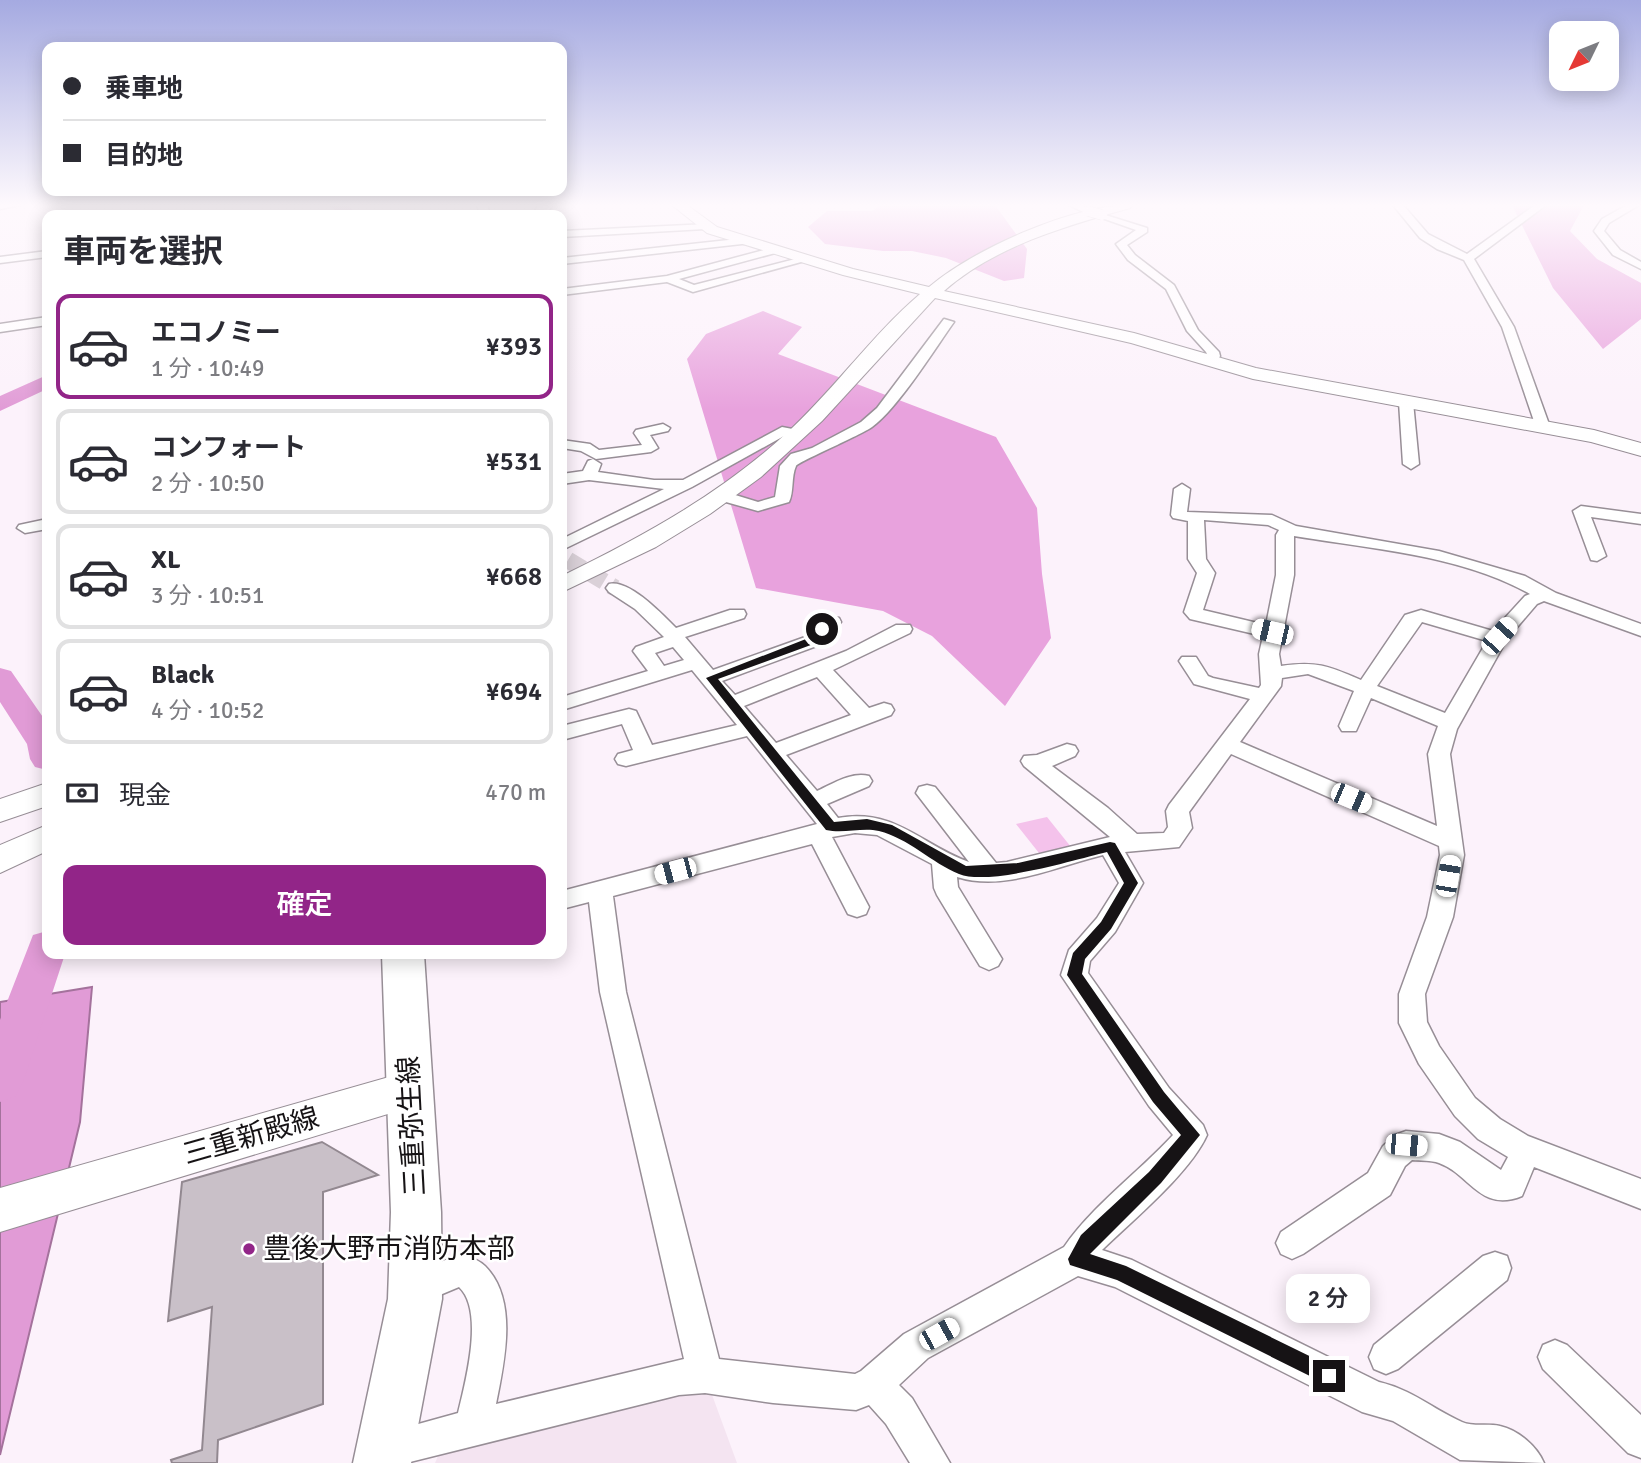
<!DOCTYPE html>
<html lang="ja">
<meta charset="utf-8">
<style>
body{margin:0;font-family:Signika,"Noto Sans JP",sans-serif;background:#f2f2f3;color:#2b2b33;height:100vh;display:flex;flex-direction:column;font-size:26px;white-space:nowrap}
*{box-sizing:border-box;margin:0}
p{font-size:23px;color:#7c7c81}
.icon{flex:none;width:38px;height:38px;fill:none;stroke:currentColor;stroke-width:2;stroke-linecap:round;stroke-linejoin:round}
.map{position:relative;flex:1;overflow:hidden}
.sheet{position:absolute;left:42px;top:210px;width:525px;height:749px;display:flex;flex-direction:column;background:#fff;border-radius:14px;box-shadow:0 4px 18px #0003}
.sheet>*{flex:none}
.banner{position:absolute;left:42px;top:42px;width:525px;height:154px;border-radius:14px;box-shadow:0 4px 18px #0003;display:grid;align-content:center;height:154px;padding:0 21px;background:#fff}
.needle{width:46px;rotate:227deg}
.buttons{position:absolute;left:1549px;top:21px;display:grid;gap:14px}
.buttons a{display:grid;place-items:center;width:70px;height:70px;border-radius:14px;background:#fff;box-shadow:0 4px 18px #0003;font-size:35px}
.end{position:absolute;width:32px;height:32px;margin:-16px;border:9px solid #161315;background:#fff;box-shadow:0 0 0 4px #fff}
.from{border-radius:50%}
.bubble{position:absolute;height:49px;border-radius:14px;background:#fff;box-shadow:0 4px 18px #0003;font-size:23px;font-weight:600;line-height:49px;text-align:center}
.car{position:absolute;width:21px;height:42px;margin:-21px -10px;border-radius:9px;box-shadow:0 0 5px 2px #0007;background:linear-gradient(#fff 24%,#345 0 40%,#fff 0 76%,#345 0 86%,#fff 0)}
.banner b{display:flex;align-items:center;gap:24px;height:66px;font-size:26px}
.banner b+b{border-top:2px solid #e1e1e2}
.banner i{width:18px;height:18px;background:#2b2b33}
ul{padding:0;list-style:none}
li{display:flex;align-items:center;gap:21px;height:105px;margin:0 14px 10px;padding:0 7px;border:4px solid #e1e1e2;border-radius:14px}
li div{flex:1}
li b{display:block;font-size:26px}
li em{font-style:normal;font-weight:600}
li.active{border-color:#922588}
li>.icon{width:63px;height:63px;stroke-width:1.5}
h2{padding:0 21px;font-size:32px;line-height:84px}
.pay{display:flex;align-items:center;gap:18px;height:77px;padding:0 21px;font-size:26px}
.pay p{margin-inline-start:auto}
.cta{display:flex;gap:14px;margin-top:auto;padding:14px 21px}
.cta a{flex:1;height:80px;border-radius:14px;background:#922588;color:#fff;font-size:28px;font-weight:600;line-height:80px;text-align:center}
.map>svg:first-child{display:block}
.built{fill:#f4e4f1}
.green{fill:#f4c2eb}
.forest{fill:#e8a2dd}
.water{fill:#e19bd6;stroke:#a4729c;stroke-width:2}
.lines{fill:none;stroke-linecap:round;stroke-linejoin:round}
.river{fill:#e19bd6;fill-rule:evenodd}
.building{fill:#c9c0c8;stroke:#928890;stroke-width:2}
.street-tunnel{stroke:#dad1d8;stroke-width:17;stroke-dasharray:17 8;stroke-linecap:butt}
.street-casing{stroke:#978e96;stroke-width:3}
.secondary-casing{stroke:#978e96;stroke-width:2}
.primary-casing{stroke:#978e96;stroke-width:3}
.street{fill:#fff;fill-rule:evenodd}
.secondary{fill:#fff;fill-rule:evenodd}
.primary{fill:#fff;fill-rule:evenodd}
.street-bridge-casing{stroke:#978e96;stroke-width:11;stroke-linecap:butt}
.street-bridge{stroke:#fff;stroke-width:10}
.route{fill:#161315}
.poi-dot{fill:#922588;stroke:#fff;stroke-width:2.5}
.labels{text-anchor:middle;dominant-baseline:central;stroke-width:5;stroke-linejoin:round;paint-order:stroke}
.near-street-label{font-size:28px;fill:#161315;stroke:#fff}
.near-poi-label{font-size:28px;fill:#161315;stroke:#fff;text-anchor:start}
</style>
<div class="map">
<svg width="1641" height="1463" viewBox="0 0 1641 1463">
<rect width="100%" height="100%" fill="#fcf2fb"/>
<path class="built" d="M711 1392 737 1463H435L438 1456 620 1404Z"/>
<path class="green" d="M1047 817 1071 847 1039 853 1016 824Z"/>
<path class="forest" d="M881 205H995L1027 249 1024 278 1004 281 946 258 912 251H883L825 244 808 227 827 211H872Z
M1512 205H1584L1570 231 1597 259 1641 283V319L1603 349 1553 288Z
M763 311 802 327 778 354 996 437 1037 508 1042 574 1051 638 1005 706 932 636 883 611 756 588 687 359 706 334Z"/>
<path class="water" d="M92 987 80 1122 0 1455V1002Z"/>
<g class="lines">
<path class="river" d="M328 205H346L361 215H342Z
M47 375V389L0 411V396Z
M0 668 11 671 47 723V770L35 767 30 759 27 744 0 702Z
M47 931V954H65L23 1082 16 1096 0 1102V1020L33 935Z"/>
</g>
<path class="building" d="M322 1142 378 1175 323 1192V1404L218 1440 217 1463H172L171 1460 202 1450 212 1307 168 1321 182 1182Z"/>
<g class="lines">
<path class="street-tunnel" d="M568 560 615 588"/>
<g class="street-casing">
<path id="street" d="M0 205H21L0 209Z
M477 205H487L490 215H480Z
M1069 205H1082L1093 211 1085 213Z
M1393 205H1403L1428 234 1467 254 1535 205H1546L1474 259 1514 327 1550 427 1548 430 1543 431 1536 427 1502 327 1464 260 1437 249 1420 238Z
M1627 205H1639L1609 223 1604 231 1620 250 1641 262V269L1613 255 1594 231 1602 219Z
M1099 213 1147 228V232L1127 245 1135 255 1174 285 1198 330 1219 352 1220 356 1216 364H1206L1205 361 1208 356 1206 352 1187 331 1166 289 1128 260 1116 244 1136 230 1099 217Z
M708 224V228L705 229 562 237V231Z
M747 238 751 239V243L562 264V258Z
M775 247 780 250 779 252 679 279 694 285 807 256 812 259 693 292 667 282 562 295V289L667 276Z
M47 251V257L0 263V257Z
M47 317V325L0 332V324Z
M944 319 954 322C934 350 898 408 872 427 861 435 798 462 796 466 791 477 794 492 789 502L758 511 726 502 724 499 732 494 758 502 775 497 780 466 791 454 812 448 861 422 877 408Z
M1406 398 1413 402 1419 464 1411 469 1403 464 1399 402Z
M663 424 670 428 668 431 650 435 658 448 651 452 596 459 581 451 562 448V440L590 444 599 450 642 445 634 433 636 430Z
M782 427 803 431 805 434 798 438 784 436 692 487 562 550V539L664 489 589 480 562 484V474L583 471 588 461 593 459 601 464 598 472 654 480H683Z
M1182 484 1190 489 1187 512 1272 515 1296 526 1439 551 1525 576 1556 593 1641 624V636L1544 601 1537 604 1507 639 1457 729 1450 754 1464 855 1453 917 1425 994 1427 1022 1439 1046 1475 1098 1500 1119 1528 1136 1641 1179V1209L1534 1167 1522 1196C1480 1213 1470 1174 1439 1163 1431 1160 1420 1161 1412 1160L1405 1166 1390 1195 1303 1254 1292 1259 1281 1254 1276 1243 1281 1232 1368 1173 1383 1146 1395 1135 1406 1131 1439 1134 1460 1142 1501 1170 1508 1157 1478 1139 1455 1116 1419 1064 1399 1023V994L1427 917 1440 855 1439 846 1231 754 1189 812 1192 828 1179 847 1125 852 1143 883 1115 932 1090 961 1088 973 1169 1088 1203 1125 1207 1135C1190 1173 1133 1220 1102 1250L1132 1260 1379 1382C1413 1390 1431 1408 1462 1422 1473 1427 1488 1423 1500 1426 1518 1430 1537 1446 1544 1463L1460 1460 1393 1421 1362 1412 1115 1287 1078 1276 928 1358 899 1385 912 1398 950 1463H910L886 1424 869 1405 856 1410 773 1403 705 1393 679 1395 406 1463 375 1462 370 1449 375 1436 458 1413C465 1383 485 1311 459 1287L416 1305 404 1300 399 1288 404 1276 461 1254C469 1257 479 1260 485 1266 519 1300 504 1363 496 1404L684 1359 600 992 589 902 562 909V891L817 824 747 736 626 766 618 764 615 759 618 754 633 750 622 724 562 740V726L629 709 636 711 652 745 737 725 692 670 562 710V697L648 671 633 651 636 647 664 637 635 609 609 592 606 588 609 584C629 579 662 614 676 628L730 610H744L746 614 744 618 685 637 713 670 808 636C818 627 822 614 839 618L841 622 822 644 722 681 735 695 846 651 896 625H910L912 629 910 633 833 670 869 708 884 703 891 705 894 710 891 715 786 755 817 791C832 784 852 771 869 776L872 781 869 786 827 804 838 818C896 808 921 845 969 862L916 793 919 787 927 785 935 787 996 863 1007 862 1110 837 1024 766 1021 761 1024 756 1037 755 1067 744 1075 746 1078 751 1075 756 1052 766 1108 808 1137 834 1164 833 1168 827 1166 811 1169 805 1250 699 1194 684 1179 661 1182 657H1196L1208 676 1213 678 1259 688 1261 685 1259 654 1263 636 1190 619 1184 612 1197 573 1188 559V521L1173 518 1171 515 1174 489ZM1204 520 1268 525 1279 530 1276 535V575L1266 625 1203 610 1215 573 1206 559ZM1294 536C1372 549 1461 555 1530 594L1525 596 1493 631 1421 610 1405 615 1361 680C1328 666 1317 661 1281 666L1279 654 1294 575ZM1422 622 1487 641 1445 713 1377 686ZM673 647 684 660 664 666 655 653ZM1308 674 1354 691 1339 726 1342 731H1356L1371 698 1438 726 1428 754 1437 826 1240 742 1281 686 1282 678ZM817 677 851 715 776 743 744 706ZM855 833 877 835 932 864 934 888 937 895 980 966 989 970 998 966 1002 959 958 887 957 877C1004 892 1057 866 1103 855L1119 883 1097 918 1069 950 1061 975 1149 1106 1173 1135C1138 1173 1093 1205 1064 1247L904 1334 861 1371 855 1374 719 1359 626 992 613 896 812 844 848 914 857 917 866 914 869 907 832 837Z
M1581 506 1641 514V524L1591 517 1606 556 1597 561 1591 560 1573 511Z
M47 519V529L25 533 17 528 19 525Z
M1495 1252 1507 1256 1511 1268 1507 1280 1398 1369 1386 1374 1374 1369 1369 1357 1374 1345 1483 1256Z
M1555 1340 1567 1345 1641 1415V1458L1628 1453 1543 1369 1538 1357 1543 1345Z"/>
</g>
<g class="secondary-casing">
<path id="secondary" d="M672 205H687L717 227 853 269 929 287C974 249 1072 205 1132 205L1130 208C1066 226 995 246 944 291L1134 333 1256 368 1594 430 1641 443V456L1591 442 1253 379 1131 343 935 298 822 421 761 477 710 514 656 547 562 592V576C644 536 724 492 791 429 836 387 873 334 920 294L843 275 707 233Z
M47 783V806L0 822V799Z
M47 825V851L0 873V845Z
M410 1071 424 1077 430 1090 424 1103 0 1232V1188Z"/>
</g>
<g class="primary-casing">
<path id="primary" d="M538 205H552L547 215H533Z
M382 954H424L441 1212 442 1299 411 1463H353L388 1299 391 1212Z"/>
</g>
<use href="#street" class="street"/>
<use href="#secondary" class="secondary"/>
<use href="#primary" class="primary"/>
<g class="street-bridge-casing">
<path id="street-bridge" d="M1088 211 1102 215"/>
</g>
<use href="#street-bridge" class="street-bridge"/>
</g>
<linearGradient id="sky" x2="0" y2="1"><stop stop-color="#a5aae1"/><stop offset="0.5" stop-color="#fef9fd"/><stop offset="1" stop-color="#fef9fd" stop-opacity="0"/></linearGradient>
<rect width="1641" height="410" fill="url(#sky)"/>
<path class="route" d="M822 626 827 629 826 635 819 642 718 679 834 822 867 819 892 825 966 866 1018 863 1110 842 1115 843 1138 883 1111 929 1085 959 1082 974 1164 1092 1200 1135 1161 1183 1090 1254 1126 1266 1336 1369 1338 1376 1336 1382 1329 1385 1322 1382 1117 1280 1070 1265 1068 1259 1081 1235 1149 1172 1181 1135 1153 1102 1067 975 1073 953 1101 922 1124 883 1107 852C1074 860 989 886 959 874 932 863 908 838 879 831 862 827 844 834 826 830L706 678 811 637Z"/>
<circle class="poi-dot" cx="249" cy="1249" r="7"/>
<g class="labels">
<g class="near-street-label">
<text transform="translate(412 1126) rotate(-93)">三重弥生線</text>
<text transform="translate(251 1136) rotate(-16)">三重新殿線</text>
</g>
<g class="near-poi-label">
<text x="263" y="1249">豊後大野市消防本部</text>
</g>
</g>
</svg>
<div class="buttons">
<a><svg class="needle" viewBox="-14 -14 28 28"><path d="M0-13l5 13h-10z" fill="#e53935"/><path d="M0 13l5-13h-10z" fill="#7c7c81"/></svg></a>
</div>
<i class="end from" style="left:822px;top:629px"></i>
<i class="end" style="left:1329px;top:1376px"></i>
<div class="bubble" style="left:1286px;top:1274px;width:84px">2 分</div>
<i class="car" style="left:1272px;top:632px;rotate:283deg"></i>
<i class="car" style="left:1499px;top:636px;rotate:42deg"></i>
<i class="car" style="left:1351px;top:798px;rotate:113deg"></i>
<i class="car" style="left:675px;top:871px;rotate:255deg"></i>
<i class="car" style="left:1448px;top:876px;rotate:10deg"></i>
<i class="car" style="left:1406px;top:1145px;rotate:95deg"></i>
<i class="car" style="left:939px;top:1334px;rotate:61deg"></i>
<div class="banner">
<b><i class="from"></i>乗車地</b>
<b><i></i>目的地</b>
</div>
<section class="sheet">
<h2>車両を選択</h2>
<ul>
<li class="active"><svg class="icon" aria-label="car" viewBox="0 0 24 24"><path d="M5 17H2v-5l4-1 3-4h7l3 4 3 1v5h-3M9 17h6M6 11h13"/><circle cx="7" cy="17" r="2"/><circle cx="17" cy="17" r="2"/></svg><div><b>エコノミー</b><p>1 分 · 10:49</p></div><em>¥393</em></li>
<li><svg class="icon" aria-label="car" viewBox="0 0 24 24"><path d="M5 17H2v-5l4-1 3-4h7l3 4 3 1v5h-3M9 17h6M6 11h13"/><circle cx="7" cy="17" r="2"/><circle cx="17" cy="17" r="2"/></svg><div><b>コンフォート</b><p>2 分 · 10:50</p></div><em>¥531</em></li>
<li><svg class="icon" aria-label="car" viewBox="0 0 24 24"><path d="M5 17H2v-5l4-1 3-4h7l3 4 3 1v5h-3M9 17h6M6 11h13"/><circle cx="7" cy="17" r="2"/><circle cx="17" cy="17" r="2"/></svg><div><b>XL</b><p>3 分 · 10:51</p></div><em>¥668</em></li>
<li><svg class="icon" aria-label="car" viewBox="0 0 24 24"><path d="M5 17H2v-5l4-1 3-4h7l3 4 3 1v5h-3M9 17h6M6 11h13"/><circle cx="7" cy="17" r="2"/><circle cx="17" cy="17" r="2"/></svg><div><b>Black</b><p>4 分 · 10:52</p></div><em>¥694</em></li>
</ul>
<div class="pay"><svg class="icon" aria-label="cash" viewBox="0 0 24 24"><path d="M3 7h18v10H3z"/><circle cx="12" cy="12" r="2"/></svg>現金<p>470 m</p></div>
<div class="cta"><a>確定</a></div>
</section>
</div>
